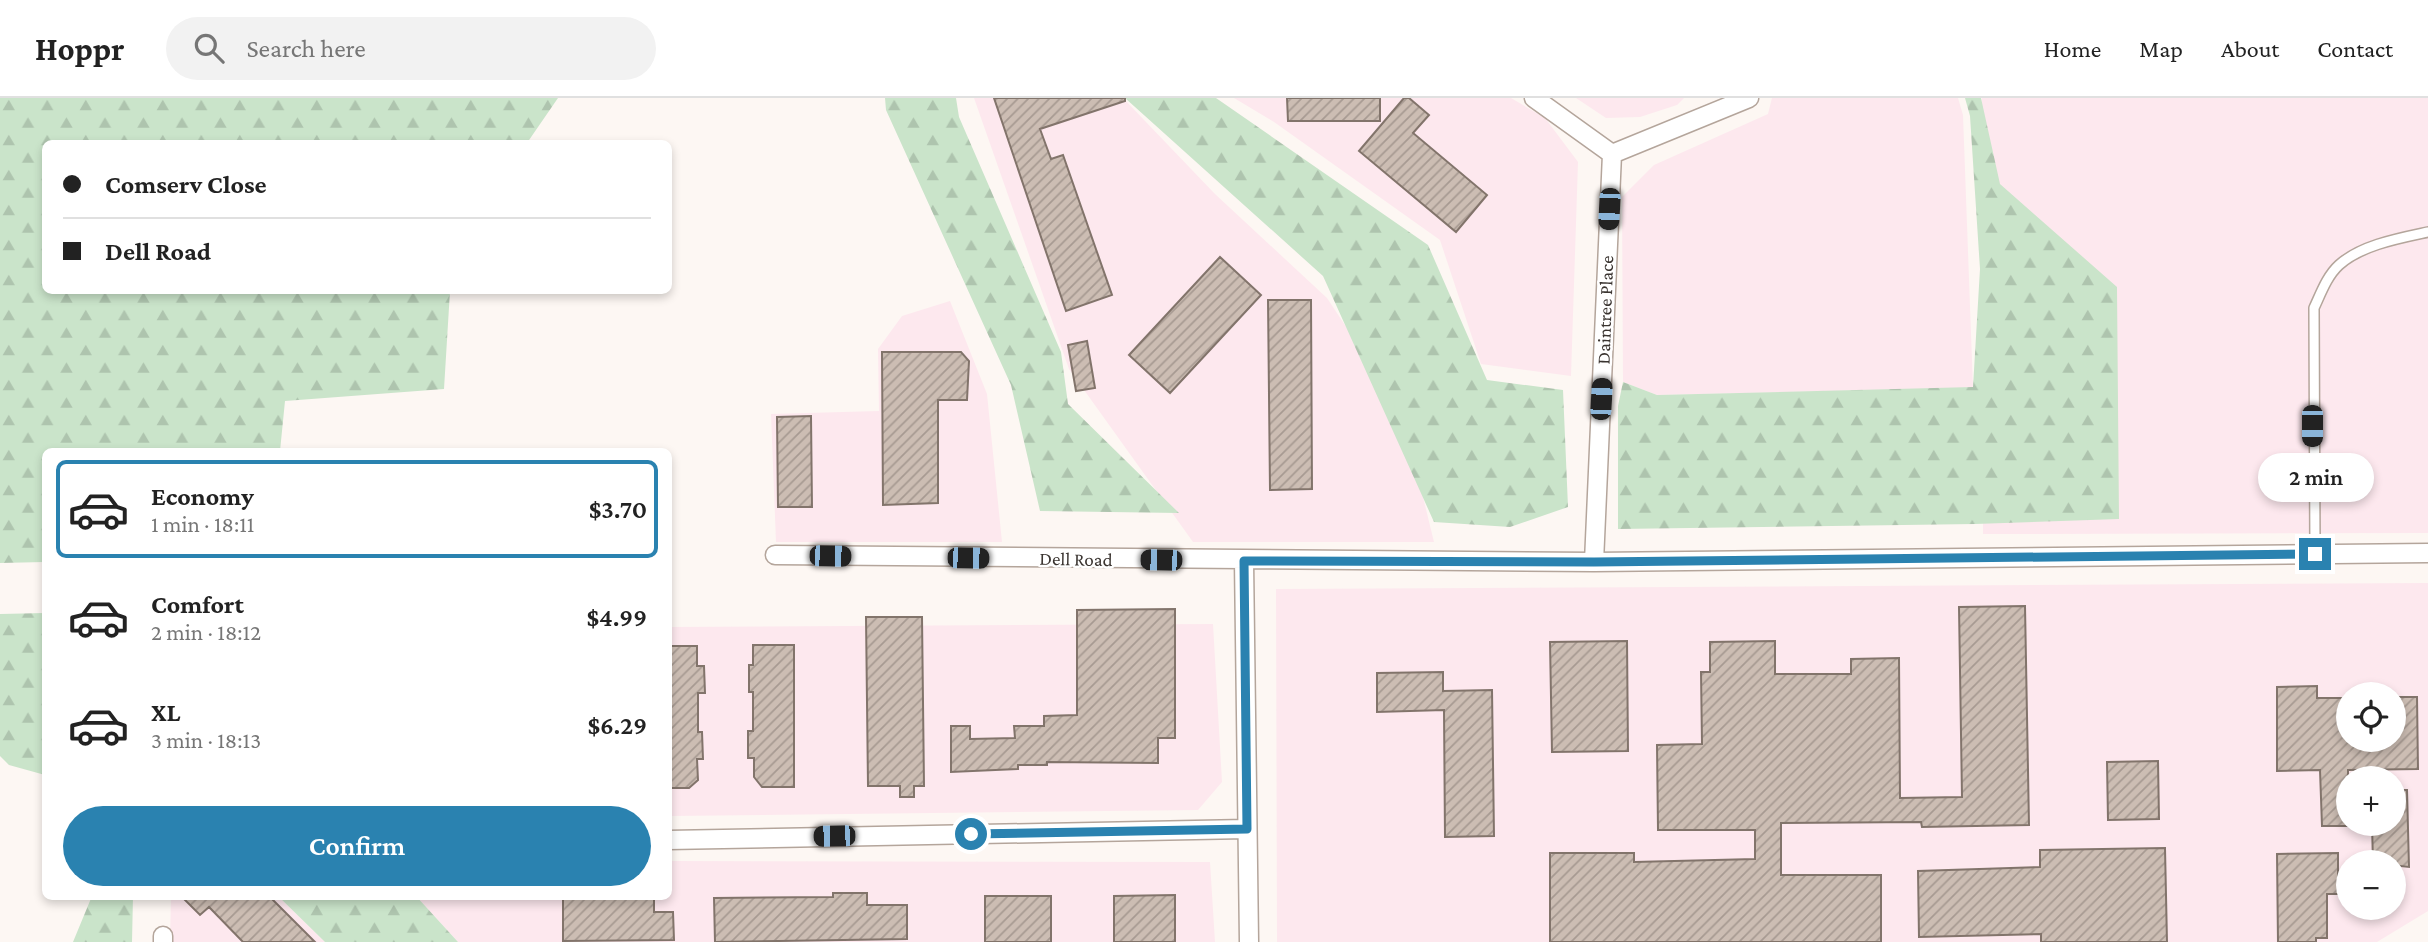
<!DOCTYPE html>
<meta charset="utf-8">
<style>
body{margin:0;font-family:"Crimson Pro",serif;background:#f2f2f2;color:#222;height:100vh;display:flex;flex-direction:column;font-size:26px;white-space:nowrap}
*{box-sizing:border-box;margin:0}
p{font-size:23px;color:#767676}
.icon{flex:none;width:38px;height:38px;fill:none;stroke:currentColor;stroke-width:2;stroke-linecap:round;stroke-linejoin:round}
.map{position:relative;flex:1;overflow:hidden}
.drawer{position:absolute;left:42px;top:350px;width:630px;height:452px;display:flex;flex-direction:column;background:#fff;border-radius:10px;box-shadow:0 4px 10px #0003}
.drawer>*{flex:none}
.banner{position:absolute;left:42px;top:42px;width:630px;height:154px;border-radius:10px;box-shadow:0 4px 10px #0003;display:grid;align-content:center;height:154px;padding:0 21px;background:#fff}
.buttons{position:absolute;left:2336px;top:584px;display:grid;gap:14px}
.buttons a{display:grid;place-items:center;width:70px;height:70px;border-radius:50%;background:#fff;box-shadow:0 4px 10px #0003;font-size:35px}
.end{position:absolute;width:32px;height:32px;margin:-16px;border:9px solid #2a82b0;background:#fff;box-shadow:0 0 0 4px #fff}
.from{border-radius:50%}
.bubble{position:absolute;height:49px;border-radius:24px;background:#fff;box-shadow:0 4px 10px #0003;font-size:23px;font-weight:600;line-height:49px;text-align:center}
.car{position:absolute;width:21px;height:42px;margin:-21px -10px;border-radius:9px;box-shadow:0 0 5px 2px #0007;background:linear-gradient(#222 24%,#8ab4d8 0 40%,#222 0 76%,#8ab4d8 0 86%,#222 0)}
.banner b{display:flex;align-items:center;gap:24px;height:66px;font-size:26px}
.banner b+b{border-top:2px solid #e0e0e0}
.banner i{width:18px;height:18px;background:#222}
ul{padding:12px 0 0;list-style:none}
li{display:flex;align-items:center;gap:21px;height:98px;margin:0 14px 10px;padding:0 7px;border:4px solid transparent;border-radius:10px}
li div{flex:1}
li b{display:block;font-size:26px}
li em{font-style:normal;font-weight:600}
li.active{border-color:#2a82b0}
li>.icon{width:63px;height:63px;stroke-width:1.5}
.primary-button{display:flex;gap:14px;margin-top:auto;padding:14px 21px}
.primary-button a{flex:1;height:80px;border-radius:42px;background:#2a82b0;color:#fff;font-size:28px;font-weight:600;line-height:80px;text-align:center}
header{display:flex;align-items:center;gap:42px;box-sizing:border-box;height:98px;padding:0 35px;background:#fff;border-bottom:2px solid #e0e0e0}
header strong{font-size:33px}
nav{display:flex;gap:38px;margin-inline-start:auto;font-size:24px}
.search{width:490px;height:63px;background:#f2f2f2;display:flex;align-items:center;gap:18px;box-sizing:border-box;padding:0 24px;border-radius:38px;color:#767676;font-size:26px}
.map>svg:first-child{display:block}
.industrial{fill:#fde8ee;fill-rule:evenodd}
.forest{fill:url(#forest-firs)}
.building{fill:url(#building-hatch);stroke:#82746b;stroke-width:2}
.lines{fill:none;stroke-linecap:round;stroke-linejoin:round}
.service-casing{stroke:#b4a59b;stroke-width:12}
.minor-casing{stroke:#b4a59b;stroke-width:21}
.service{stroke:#fff;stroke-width:9}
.minor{stroke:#fff;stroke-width:18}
.route{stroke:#2a82b0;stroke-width:9}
.labels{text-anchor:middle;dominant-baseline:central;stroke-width:5;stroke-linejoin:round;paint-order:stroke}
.street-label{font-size:19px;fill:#3a3430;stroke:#fff}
</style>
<header>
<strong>Hoppr</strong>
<div class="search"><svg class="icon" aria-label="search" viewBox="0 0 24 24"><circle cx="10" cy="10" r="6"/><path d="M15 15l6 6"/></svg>Search here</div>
<nav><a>Home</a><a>Map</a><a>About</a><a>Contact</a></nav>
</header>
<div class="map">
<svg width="2428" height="844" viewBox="0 0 2428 844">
<defs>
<pattern id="forest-firs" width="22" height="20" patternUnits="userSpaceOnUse" patternTransform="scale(1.75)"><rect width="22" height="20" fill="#cae4ca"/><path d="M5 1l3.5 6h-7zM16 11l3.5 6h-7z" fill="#aec4ae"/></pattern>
<pattern id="building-hatch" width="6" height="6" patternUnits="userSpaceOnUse" patternTransform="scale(1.75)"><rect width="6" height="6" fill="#ccbdb3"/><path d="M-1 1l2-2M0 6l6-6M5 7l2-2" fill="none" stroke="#a79a92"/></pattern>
</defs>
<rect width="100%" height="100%" fill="#fdf7f3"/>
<path class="industrial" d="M974 0H1123L1215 96 1327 200 1402 313 1434 444H1193L1069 271Z
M1234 0H1511L1545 20 1578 64 1571 278 1481 266 1440 142 1274 24Z
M1576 0H1684L1677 7 1640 19 1606 20Z
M1772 0H1958L1963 17 1973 290 1657 297 1623 284 1622 99 1654 67 1768 16Z
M1982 0H2428V435L1983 436Z
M950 203 987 296 1002 444H776L771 316 879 313 878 251 902 218Z
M2428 485V813L2377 844H1277L1276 491ZM2348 597H2394V642H2348ZM2348 681H2394V726H2348ZM2348 765H2394V810H2348Z
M1213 526 1222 684 1198 712 669 718 668 529Z
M669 763 1210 764 1215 844H458L416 798H668Z
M171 798H278L325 844H170Z"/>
<path class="forest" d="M0 0H558L527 45 46 46V192L450 193 444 291 285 303 280 353 46 354 45 464 0 465Z
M885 0H956L959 19 1061 254 1068 306 1179 415 1040 413 1011 287 886 12Z
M1125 0H1216L1428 147 1487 282 1563 292 1568 409 1510 429 1434 424 1323 178Z
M1965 0H1981L2000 86 2117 189 2119 421 1975 426 1618 431V308L1623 284 1657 297 1973 289 1980 171 1970 18Z
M45 515H46L45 677 9 667 0 658V516Z
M92 798H133L132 844H73Z
M278 798H416L458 844H325Z"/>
<path class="building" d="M994 0H1125V3L1040 31 1051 61 1063 57 1112 197 1066 213Z
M1287 0H1380V23H1288Z
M1404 0H1409L1429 17 1413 35 1487 97 1456 134 1359 53Z
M1220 159 1261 197 1170 295 1129 257Z
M1268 202H1311L1312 391 1270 392Z
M1087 243 1095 290 1076 293 1068 247Z
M882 254H961L969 263 967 302H938V405L883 407Z
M811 318 812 409H778L777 319Z
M2025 508 2029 727 1922 729 1921 724 1781 725V777H1881V844H1550V755H1634V764L1755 761V732H1658L1657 647 1702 646 1701 574H1710V544L1775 543V576H1851V561L1899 560 1900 700 1962 699 1959 509Z
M1175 511V640H1158V665L1047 664V667H1018V671L951 674V628H970V641L1015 640 1014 628H1044V618L1077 617V512Z
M866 519H922L924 688H914V699H900V688H868Z
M1627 543 1628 653 1552 654 1550 544Z
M753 547H794V689H762L754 679V660H748V633H753V594H749V567H753Z
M668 548H697V568H704L705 595H698V634H702L703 661H697L698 682 689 690H668Z
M1443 574V593L1492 592 1494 738 1445 739 1444 612 1377 614V575Z
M2317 588V600H2348V642H2394V599H2417L2418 671 2348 672V728H2322L2320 672 2277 673V589Z
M2158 663 2159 721 2108 722 2107 664Z
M2394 692H2407L2409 769 2373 765 2372 726H2394Z
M2165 750 2167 844H2041V836L1919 839 1918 773 2040 769V752Z
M2338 755V796H2327V840H2316V844H2278L2277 756Z
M833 795H867V807H907V841L715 844 714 800 833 799Z
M1175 797V844H1114V798Z
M181 798H269L315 844H243L209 809 200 817Z
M563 798H654V814H673L674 842 563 843Z
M985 798H1051V844H985Z"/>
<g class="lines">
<g class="service-casing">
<path id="service" d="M2315 456 2314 210C2321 195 2327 178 2339 167 2361 147 2400 140 2428 134"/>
</g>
<g class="minor-casing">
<path id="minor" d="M1534 0 1612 56 1594 464
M1612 56 1749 0
M775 457 1594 464 2428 455
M1244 463 1249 844
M668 742 1246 731
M163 844V838"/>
</g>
<use href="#service" class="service"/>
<use href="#minor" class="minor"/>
</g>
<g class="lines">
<path class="route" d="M971 736 1247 731 1244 463 1594 464 2315 456"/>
</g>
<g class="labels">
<g class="street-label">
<text transform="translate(1605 212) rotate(-88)">Daintree Place</text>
<text transform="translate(1076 461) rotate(1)">Dell Road</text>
</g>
</g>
</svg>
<div class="buttons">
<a><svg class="icon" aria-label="locate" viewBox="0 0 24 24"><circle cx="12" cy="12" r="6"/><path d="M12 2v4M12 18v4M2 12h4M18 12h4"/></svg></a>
<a>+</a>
<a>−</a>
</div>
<i class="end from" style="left:971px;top:736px"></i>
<i class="end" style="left:2315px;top:456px"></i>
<div class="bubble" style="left:2258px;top:355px;width:116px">2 min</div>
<i class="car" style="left:1609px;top:111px;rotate:183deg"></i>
<i class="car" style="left:1601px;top:301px;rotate:3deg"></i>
<i class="car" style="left:2312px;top:328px;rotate:180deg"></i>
<i class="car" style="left:830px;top:458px;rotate:91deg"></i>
<i class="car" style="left:968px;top:460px;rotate:91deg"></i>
<i class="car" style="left:1161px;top:462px;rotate:271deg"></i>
<i class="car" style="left:834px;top:738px;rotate:269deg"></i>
<div class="banner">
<b><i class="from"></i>Comserv Close</b>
<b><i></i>Dell Road</b>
</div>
<section class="drawer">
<ul>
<li class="active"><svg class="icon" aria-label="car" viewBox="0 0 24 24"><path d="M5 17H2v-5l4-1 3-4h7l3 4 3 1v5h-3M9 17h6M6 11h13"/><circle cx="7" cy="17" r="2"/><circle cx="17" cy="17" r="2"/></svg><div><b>Economy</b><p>1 min · 18:11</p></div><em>$3.70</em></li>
<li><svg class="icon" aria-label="car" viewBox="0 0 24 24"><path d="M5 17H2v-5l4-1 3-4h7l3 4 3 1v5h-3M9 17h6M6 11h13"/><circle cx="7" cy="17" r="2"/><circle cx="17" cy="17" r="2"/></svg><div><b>Comfort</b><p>2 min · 18:12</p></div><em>$4.99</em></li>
<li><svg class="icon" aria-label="car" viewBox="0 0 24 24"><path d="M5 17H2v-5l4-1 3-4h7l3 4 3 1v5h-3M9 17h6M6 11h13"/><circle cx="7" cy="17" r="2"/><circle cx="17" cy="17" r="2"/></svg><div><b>XL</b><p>3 min · 18:13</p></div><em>$6.29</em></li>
</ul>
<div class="primary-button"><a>Confirm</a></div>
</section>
</div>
